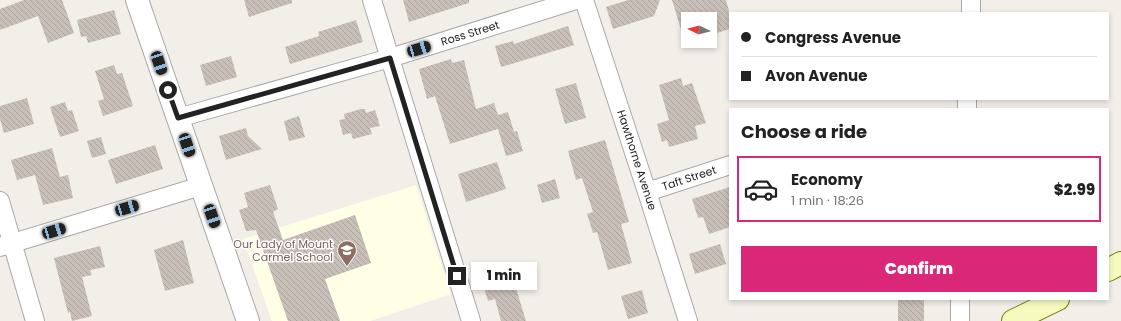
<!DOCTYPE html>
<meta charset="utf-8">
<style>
body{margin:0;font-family:Poppins,sans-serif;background:#f6f6f6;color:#222;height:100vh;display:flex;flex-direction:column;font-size:15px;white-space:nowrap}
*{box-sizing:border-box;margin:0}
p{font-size:13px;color:#767676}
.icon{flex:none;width:22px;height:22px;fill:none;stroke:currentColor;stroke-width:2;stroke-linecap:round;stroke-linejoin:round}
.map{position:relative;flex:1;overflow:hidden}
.panel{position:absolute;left:729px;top:108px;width:380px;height:192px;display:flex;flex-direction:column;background:#fff;border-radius:0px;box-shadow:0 2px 6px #0003}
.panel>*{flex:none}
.banner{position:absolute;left:729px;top:12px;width:380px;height:88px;border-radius:0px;box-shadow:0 2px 6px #0003;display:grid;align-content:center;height:88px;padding:0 12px;background:#fff}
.needle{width:26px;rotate:276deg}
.tools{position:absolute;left:681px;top:12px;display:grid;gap:8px}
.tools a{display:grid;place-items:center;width:36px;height:36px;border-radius:0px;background:#fff;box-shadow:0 2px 6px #0003;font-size:20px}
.end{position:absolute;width:18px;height:18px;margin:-9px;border:5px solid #222;background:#fff;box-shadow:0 0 0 2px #fff}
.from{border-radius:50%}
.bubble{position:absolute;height:28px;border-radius:0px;background:#fff;box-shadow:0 2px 6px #0003;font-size:13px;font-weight:800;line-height:28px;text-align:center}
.car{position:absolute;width:12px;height:24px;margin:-12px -6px;border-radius:5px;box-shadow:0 0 3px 1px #0007;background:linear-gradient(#222 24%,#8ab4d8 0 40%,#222 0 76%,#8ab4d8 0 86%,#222 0)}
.banner b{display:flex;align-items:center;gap:14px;height:38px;font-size:15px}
.banner b+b{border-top:1px solid #e0e0e0}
.banner i{width:10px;height:10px;background:#222}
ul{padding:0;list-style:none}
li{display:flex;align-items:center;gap:12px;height:66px;margin:0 8px 6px;padding:0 4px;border:2px solid #e0e0e0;border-radius:0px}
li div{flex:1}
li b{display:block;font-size:15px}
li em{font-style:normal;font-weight:800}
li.current{border-color:#db2777}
li>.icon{width:36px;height:36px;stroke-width:1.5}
h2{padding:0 12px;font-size:18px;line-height:48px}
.cta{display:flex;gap:8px;margin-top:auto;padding:8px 12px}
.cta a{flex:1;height:46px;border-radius:0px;background:#db2777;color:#fff;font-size:16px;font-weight:800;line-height:46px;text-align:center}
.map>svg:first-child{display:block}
.education{fill:#ffffe5}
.building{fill:url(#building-back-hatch)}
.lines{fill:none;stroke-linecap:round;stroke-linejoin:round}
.minor-casing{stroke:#a9a9a9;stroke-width:20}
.tertiary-casing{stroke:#a9a9a9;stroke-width:24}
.secondary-casing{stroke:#707d05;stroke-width:24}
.minor{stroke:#fff;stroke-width:18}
.tertiary{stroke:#fff;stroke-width:22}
.secondary{stroke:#f7fabf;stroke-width:22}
.route{stroke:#222;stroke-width:5}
.labels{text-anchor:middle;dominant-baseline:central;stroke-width:3;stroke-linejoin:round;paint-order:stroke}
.street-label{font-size:11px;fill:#222;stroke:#fff}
.education-label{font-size:11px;fill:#785e54;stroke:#fff;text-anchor:end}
</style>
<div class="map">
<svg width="1121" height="321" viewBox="0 0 1121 321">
<defs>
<pattern id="building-back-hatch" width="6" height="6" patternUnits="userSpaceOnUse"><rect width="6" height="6" fill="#c7bfb8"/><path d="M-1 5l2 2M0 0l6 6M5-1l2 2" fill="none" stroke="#aba49e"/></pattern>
</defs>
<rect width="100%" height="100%" fill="#f2efe9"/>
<path class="education" d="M416 185 451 294 370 321H272L243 239Z"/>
<path class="building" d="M24 0H62L74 33 48 43 38 16 0 30V9Z
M244 0H292V3L249 17Z
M403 0H469V3L409 22Z
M628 0H660L654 16 613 29 606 7Z
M672 0H726L730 14V29L710 35V19H688V35L683 36Z
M114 10 121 34 88 43 86 36 81 37 77 20Z
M356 20 363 42 290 64 285 47 319 36 318 32Z
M568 26 574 45 501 67 495 46 513 41 514 44Z
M231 56 237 77 206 86 200 65Z
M451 59 452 63 464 60 476 109 494 103 498 115 508 112 514 132 517 131 523 151 506 156 498 129 450 144 435 96 427 99 419 69Z
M114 65 117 74 122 73 133 106 103 116 98 101 104 99 95 71Z
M681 78 683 86 692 83 706 123 695 126 698 139 669 147 667 140 662 142 657 124 669 120 659 85Z
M576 83 586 118 565 124 555 89Z
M27 98 34 124 4 133 0 119V106Z
M65 102 68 111 72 110 79 131 60 137 50 107Z
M361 109H365L366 113 375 110 380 126 370 128 372 134 353 139 351 133 343 135 339 120 345 119 344 114Z
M299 116 305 137 289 141 284 121Z
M246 128 248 136 262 149 226 160 219 136Z
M101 137 106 154 92 158 87 141Z
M605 140 629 222 621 224 632 263 608 270 597 232 593 233 587 214 593 212 582 178 576 180 568 151Z
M155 145 163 169 116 184 108 160Z
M52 148 60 177 68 175 73 198 43 205 35 175 17 180 11 160Z
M497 162 506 189 466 202 458 174Z
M555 179 560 198 542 203 537 185Z
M270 185 278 209 273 212 283 240 355 215 371 263 325 279 340 321H288L256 230 246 231 239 210 248 207 244 193Z
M730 187V227L709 234 703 217 698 218 692 199Z
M183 240 194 283 165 291 154 250Z
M720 244 726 264 695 274 689 254Z
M100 246 105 267 90 270 92 275 82 277 92 316 72 321 70 312 68 313 54 258Z
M511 272 526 321H501L495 299 488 301 482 281Z
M642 290 648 313 628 319 621 296Z
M898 299H924V321H898Z"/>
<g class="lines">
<g class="minor-casing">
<path id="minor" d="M372 0 471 321
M584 0 647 192 688 321
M971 13V0
M967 109V99
M178 118 390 58 576 0
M647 192 730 165
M0 201 35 321
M0 247 201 186
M960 321V299"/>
</g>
<g class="tertiary-casing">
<path id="tertiary" d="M137 0 248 321"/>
</g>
<g class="secondary-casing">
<path id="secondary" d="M1108 270 1121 263
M1013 321 1058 299"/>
</g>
<use href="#minor" class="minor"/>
<use href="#tertiary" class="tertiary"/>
<use href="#secondary" class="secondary"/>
</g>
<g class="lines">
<path class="route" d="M168 90 178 118 390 58 457 276"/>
</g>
<defs>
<g id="school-pin" transform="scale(1)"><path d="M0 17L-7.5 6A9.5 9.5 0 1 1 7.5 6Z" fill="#8d6e63" stroke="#fff"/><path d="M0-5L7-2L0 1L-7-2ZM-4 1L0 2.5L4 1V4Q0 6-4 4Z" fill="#fff"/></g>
</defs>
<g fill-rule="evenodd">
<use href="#school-pin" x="347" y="250"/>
</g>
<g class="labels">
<g class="street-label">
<text transform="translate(470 33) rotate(-17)">Ross Street</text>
<text transform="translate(637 160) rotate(72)">Hawthorne Avenue</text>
<text transform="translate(689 178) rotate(-18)">Taft Street</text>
</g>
<g class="education-label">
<text x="333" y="244">Our Lady of Mount<tspan x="333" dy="13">Carmel School</tspan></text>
</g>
</g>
</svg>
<div class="tools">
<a><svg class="needle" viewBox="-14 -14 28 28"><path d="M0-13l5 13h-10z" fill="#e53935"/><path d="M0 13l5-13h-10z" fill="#767676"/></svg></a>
</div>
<i class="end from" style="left:168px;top:90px"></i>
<i class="end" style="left:457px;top:276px"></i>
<div class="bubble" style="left:471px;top:262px;width:66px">1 min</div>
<i class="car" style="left:419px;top:49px;rotate:73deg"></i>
<i class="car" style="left:159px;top:63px;rotate:161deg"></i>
<i class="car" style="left:187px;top:145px;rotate:161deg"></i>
<i class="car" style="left:127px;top:208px;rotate:73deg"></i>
<i class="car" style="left:212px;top:216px;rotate:161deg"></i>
<i class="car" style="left:54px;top:231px;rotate:73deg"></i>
<div class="banner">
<b><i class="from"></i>Congress Avenue</b>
<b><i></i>Avon Avenue</b>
</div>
<section class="panel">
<h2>Choose a ride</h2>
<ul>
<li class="current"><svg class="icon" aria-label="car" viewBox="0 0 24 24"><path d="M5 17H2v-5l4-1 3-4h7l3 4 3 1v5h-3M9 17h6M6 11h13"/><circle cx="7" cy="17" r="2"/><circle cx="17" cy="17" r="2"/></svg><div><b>Economy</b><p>1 min · 18:26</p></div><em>$2.99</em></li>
</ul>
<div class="cta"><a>Confirm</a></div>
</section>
</div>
